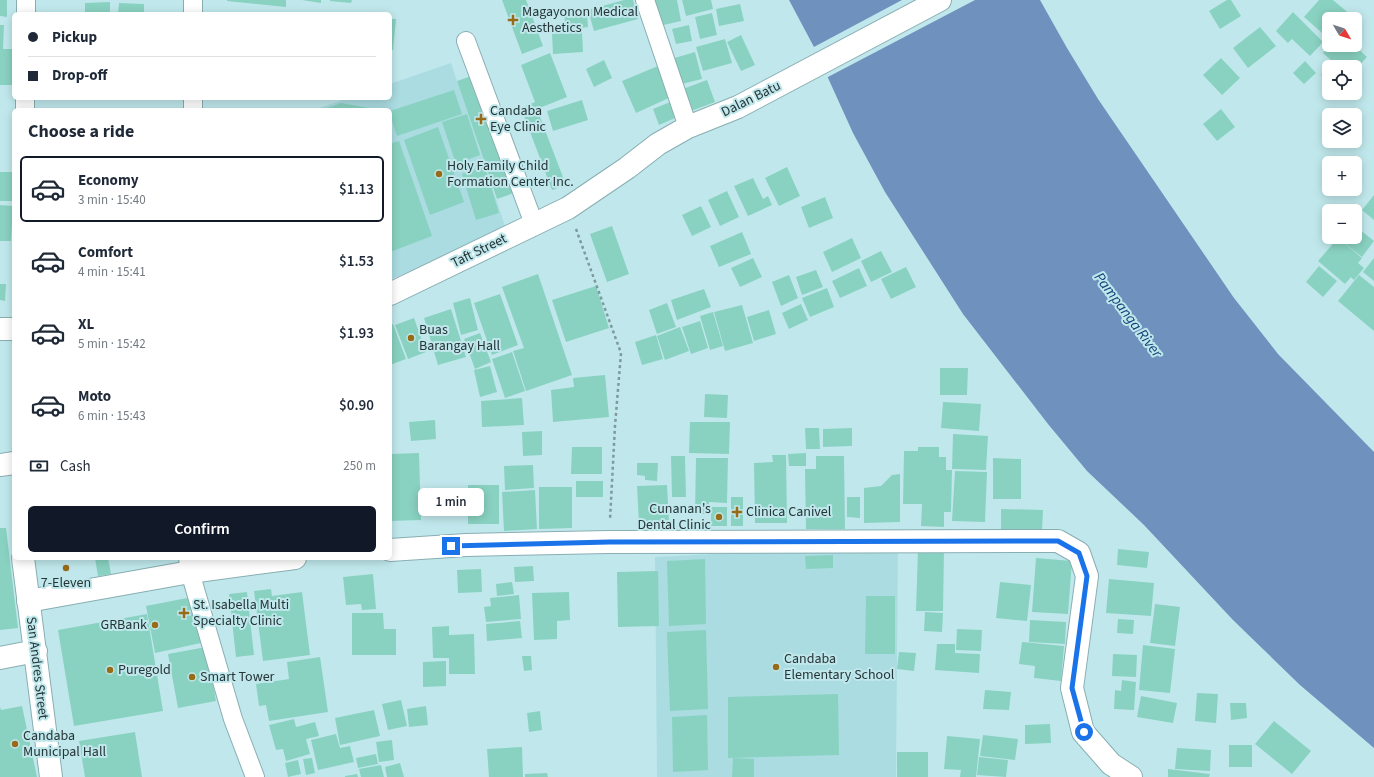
<!DOCTYPE html>
<meta charset="utf-8">
<style>
body{margin:0;font-family:"Source Sans 3",sans-serif;background:#f6f6f7;color:#1f2937;height:100vh;display:flex;flex-direction:column;font-size:15px;white-space:nowrap}
*{box-sizing:border-box;margin:0}
p{font-size:13px;color:#747a83}
.icon{flex:none;width:22px;height:22px;fill:none;stroke:currentColor;stroke-width:2;stroke-linecap:round;stroke-linejoin:round}
.map{position:relative;flex:1;overflow:hidden}
.details{position:absolute;left:12px;top:108px;width:380px;height:452px;display:flex;flex-direction:column;background:#fff;border-radius:6px;box-shadow:0 2px 10px #0003}
.details>*{flex:none}
.guide{position:absolute;left:12px;top:12px;width:380px;height:88px;border-radius:6px;box-shadow:0 2px 10px #0003;display:grid;align-content:center;height:88px;padding:0 16px;background:#fff}
.needle{width:26px;rotate:129deg}
.controls{position:absolute;left:1322px;top:12px;display:grid;gap:8px}
.controls a{display:grid;place-items:center;width:40px;height:40px;border-radius:6px;background:#fff;box-shadow:0 2px 10px #0003;font-size:20px}
.end{position:absolute;width:18px;height:18px;margin:-9px;border:5px solid #1a73e8;background:#fff;box-shadow:0 0 0 2px #fff}
.from{border-radius:50%}
.bubble{position:absolute;height:28px;border-radius:6px;background:#fff;box-shadow:0 2px 10px #0003;font-size:13px;font-weight:600;line-height:28px;text-align:center}
.guide b{display:flex;align-items:center;gap:14px;height:38px;font-size:15px}
.guide b+b{border-top:1px solid #e0e1e3}
.guide i{width:10px;height:10px;background:#1f2937}
ul{padding:0;list-style:none}
li{display:flex;align-items:center;gap:12px;height:66px;margin:0 8px 6px;padding:0 8px;border:2px solid transparent;border-radius:6px}
li div{flex:1}
li b{display:block;font-size:15px}
li em{font-style:normal;font-weight:600}
li.active{border-color:#111827}
li>.icon{width:36px;height:36px;stroke-width:1.5}
h2{padding:0 16px;font-size:18px;line-height:48px}
.pay{display:flex;align-items:center;gap:10px;height:44px;padding:0 16px;font-size:15px}
.pay p{margin-inline-start:auto}
.primary-button{display:flex;gap:8px;margin-top:auto;padding:8px 16px}
.primary-button a{flex:1;height:46px;border-radius:6px;background:#111827;color:#fff;font-size:16px;font-weight:600;line-height:46px;text-align:center}
.map>svg:first-child{display:block}
.built{fill:#aadce1}
.water{fill:#6e91bd}
.pier{fill:#c0e8ec}
.building{fill:#89d2c1}
.lines{fill:none;stroke-linecap:round;stroke-linejoin:round}
.minor-casing{stroke:#88aeb2;stroke-width:20}
.tertiary-casing{stroke:#88aeb2;stroke-width:24}
.primary-casing{stroke:#88aeb2;stroke-width:24}
.path{stroke:#7d9a9e;stroke-width:2.5;stroke-dasharray:3 3;stroke-linecap:butt}
.minor{stroke:#fff;stroke-width:18}
.tertiary{stroke:#fff;stroke-width:22}
.primary{stroke:#fff;stroke-width:22}
.route{stroke:#1a73e8;stroke-width:5}
.poi-dot{fill:#986b19;stroke:#c0e8ec;stroke-width:1.5}
.labels{text-anchor:middle;dominant-baseline:central;stroke-width:4;stroke-linejoin:round;paint-order:stroke}
.poi-label{font-size:14px;fill:#253537;stroke:#c0e8ec;text-anchor:start}
.street-label{font-size:14px;fill:#253537;stroke:#c0e8ec}
.water-label{font-size:15px;font-style:italic;fill:#104178;stroke:#c0e8ec}
</style>
<div class="map">
<svg width="1374" height="777" viewBox="0 0 1374 777">
<rect width="100%" height="100%" fill="#c0e8ec"/>
<path class="built" d="M451 63 509 238 390 279V110H313L349 98H390V84Z
M898 545 896 777H657L655 557Z"/>
<path class="water" d="M789 0H1040L1067 48 1098 99 1234 298 1278 354 1374 452V748L1300 685 1233 620 1144 525 1087 471 1048 424 963 314 885 192 853 133 814 47Z"/>
<path class="pier" d="M902 0H975L826 78 812 48Z"/>
<path class="building" d="M0 0H7V17L0 16Z
M227 0H286V7L227 1Z
M302 0H321V3Z
M330 0H352L351 3 330 1Z
M502 0H526L543 46 522 54Z
M624 0H633L638 19 594 31 588 10Z
M654 0H677L681 21 659 26Z
M682 0H711L713 9 686 16Z
M1227 0H1231L1241 16 1220 29 1209 11Z
M1319 0H1333L1352 16 1350 19H1329V39L1304 17Z
M110 2V14H85V3Z
M119 3 144 4V14H118Z
M740 4 744 21 719 26 716 9Z
M587 12 588 27 566 30 564 14Z
M1293 12 1323 42 1310 56 1292 39 1288 43 1276 31Z
M712 13 717 35 700 39 695 17Z
M390 19H396L393 50H390Z
M0 25H4L3 49H14V85H0Z
M689 25 692 41 676 44 672 29Z
M1260 27 1276 46 1248 68 1233 48Z
M582 32 583 52 553 54 552 34Z
M741 35 755 65 741 71 727 42Z
M725 39 732 63 703 71 696 47Z
M1330 45H1354L1367 57 1355 70V67H1329V82L1321 75 1332 61 1323 53Z
M695 52 702 79 678 85 671 59Z
M550 53 567 97 537 109 566 185 552 190 521 108 535 102 521 65Z
M1221 58 1240 78 1222 95 1203 75Z
M604 60 612 78 594 87 586 69Z
M1305 61 1316 73 1304 84 1293 73Z
M658 66 671 97 636 113 622 81Z
M474 75 514 193 497 199 457 81Z
M707 80 715 102 691 111 683 89Z
M454 90 462 114 397 136 390 115V111Z
M582 100 588 120 553 131 547 111Z
M675 100 682 115 659 125 653 109Z
M341 103 374 109V110H322Z
M1221 109 1235 127 1217 141 1203 124Z
M467 114 480 155 456 164 442 122Z
M438 127 464 202 430 215 404 140Z
M399 141 432 236 390 252V144Z
M485 167 499 213 476 220 462 174Z
M787 167 800 196 779 206 765 178Z
M0 172H13V201H0Z
M753 178 763 199 768 196 772 205 748 216 734 186Z
M727 191 739 217 720 226 708 200Z
M1374 195V220L1362 210Z
M825 197 833 218 809 228 801 207Z
M0 205 13 206 11 241H0Z
M701 206 711 227 692 236 682 215Z
M612 226 629 274 607 282 590 234Z
M1355 226 1374 241 1362 257 1343 242 1347 237H1355Z
M742 232 751 254 719 267 710 246Z
M852 238 861 258 832 272 823 252Z
M1338 238 1362 258 1358 263 1364 268 1354 280 1351 277 1345 284 1318 261Z
M881 251 892 272 871 282 861 261Z
M753 258 762 277 740 287 731 268Z
M1374 258V281L1363 272Z
M1319 266 1337 281 1323 297 1306 282Z
M906 267 916 287 891 299 881 279Z
M859 268 867 286 840 298 832 281Z
M816 270 823 287 802 295 796 277Z
M538 274 572 375 526 391 513 351 524 348 502 287Z
M789 275 798 298 781 306 772 282Z
M1359 275 1374 287V331L1338 301Z
M0 284H6L5 301 0 300Z
M596 286 609 328 566 342 552 300Z
M827 288 834 307 810 317 802 298Z
M704 289 711 307 677 320 671 300Z
M500 294 518 345 492 355 474 303Z
M470 298 478 330 461 335 453 303Z
M667 303 676 327 657 334 649 310Z
M801 304 808 320 789 329 782 313Z
M742 305 753 343 725 351 714 312Z
M451 309 466 357 438 365 424 318Z
M769 310 776 334 754 341 747 317Z
M713 312 723 346 710 350 700 316Z
M414 318 426 352 408 359 395 325Z
M700 321 708 348 691 354 682 327Z
M393 324 406 359 390 365V325Z
M680 327 689 351 665 360 657 336Z
M480 333 491 362 475 369 464 339Z
M656 335 663 359 642 365 635 342Z
M512 352 525 391 505 398 492 359Z
M490 366 497 392 480 397 474 370Z
M940 368H968L967 395H940Z
M605 375 609 417 553 422 551 390 574 387 573 378Z
M705 394 728 395 727 418 704 417Z
M522 398 524 425 482 427 481 401Z
M943 402 981 404 979 431 941 428Z
M435 420 436 439 411 441 409 422Z
M690 422H730L729 454 689 453Z
M805 428H819L820 449H806Z
M852 428V446L823 447V429Z
M542 431V455L523 456 522 432Z
M953 434 988 436 986 470 952 469Z
M572 447H602V474H571Z
M918 447H939V457H946V470H952L951 512H944V527L921 526 922 504H903L904 451H918Z
M419 453 421 520 390 521V454Z
M806 453V466H789L788 454Z
M772 455H786L787 523H755L754 463 773 462Z
M671 456H685L686 497H672Z
M816 456H844L845 529H806L805 469H816Z
M696 458H728L727 503 709 502V514H695Z
M993 458 1021 459V499H993Z
M637 463H658L657 481 645 480V476L637 475Z
M533 465 534 488 505 490 504 466Z
M955 471 987 472 985 522 952 521Z
M900 474V522L864 523V488L881 486 892 475Z
M576 481H603V497H576Z
M468 485H499V524H468Z
M667 485 669 522 639 524 637 486Z
M539 487H572V528L539 529Z
M535 490 537 529 504 531 502 492Z
M731 497H743V526H731Z
M847 497H860V518L847 517Z
M711 507H727V526H711Z
M1001 509 1043 510 1042 531 1001 530Z
M0 528H6L18 628 0 630Z
M918 549H944L943 611H916Z
M1118 549 1149 552 1147 568 1117 565Z
M833 555V568L806 569 805 556Z
M95 558H108L111 574 98 576Z
M1036 558 1072 561 1068 614 1032 612Z
M705 559 706 624 669 626 667 561Z
M533 566 534 581 515 582 514 567Z
M481 569 482 592 458 593 457 570Z
M658 571 659 626 618 627 617 572Z
M373 574 376 609 362 610 361 604 346 605 343 577Z
M1109 579 1154 583 1151 616 1106 613Z
M512 582 514 594 497 596 496 584Z
M1000 582 1031 585 1027 621 996 618Z
M271 589 272 596 302 592 310 655 263 661 254 591Z
M247 592 254 655 236 657 229 594Z
M569 592 570 620 557 621V639L534 640 532 593Z
M519 595 521 619 486 622 484 607 491 606 490 598Z
M866 596H895V654H865Z
M192 597 201 643 155 653 146 606Z
M1155 604 1180 607 1175 646 1150 643Z
M925 612 943 613 942 632 924 631Z
M352 613H383L384 629H396V655H352Z
M147 614 163 711 74 726 58 630Z
M1118 619 1134 620 1133 634 1117 633Z
M1030 620 1066 622 1065 644 1029 642Z
M520 621 522 638 487 641 486 624Z
M449 626V635L474 634 475 674H449V658H433L432 627Z
M957 629 982 630 981 651 956 650Z
M706 630 708 709 670 711 667 632Z
M1022 642 1064 646 1061 681 1034 678 1035 666 1019 664Z
M937 644H955V653L980 654 979 673 935 670Z
M1143 645 1175 649 1170 693 1139 690Z
M206 647 216 701 178 708 168 654Z
M899 652 916 653 914 671 897 669Z
M1113 654 1137 655 1136 677 1112 676Z
M522 656H531L532 670 524 671Z
M320 657 328 712 269 721 266 705 259 706 256 684 289 679 287 662Z
M446 661V686L423 687V662Z
M1122 680 1136 682 1134 710 1114 709 1115 690 1121 691Z
M985 690 1011 692 1009 710 983 709Z
M1197 693 1218 694 1216 723 1195 721Z
M838 694 839 755 728 758V697Z
M1141 696 1177 703 1173 723 1137 717Z
M401 700 407 726 388 730 382 704Z
M1230 703H1246L1247 718 1231 720Z
M22 706 37 777H0V707L1 710Z
M426 706 428 725 409 727 407 709Z
M374 710 380 736 340 745 335 718Z
M540 711 542 730 529 732 527 713Z
M707 715 708 770 673 772 672 717Z
M294 719 296 727 315 722 319 736 306 739 310 754 286 761 283 749 276 750 269 725Z
M1274 721 1311 751 1292 774 1255 744Z
M1050 724 1051 743 1025 744V725Z
M135 732 142 777H85L79 741Z
M336 734 340 748 350 746 354 762 318 770 311 740Z
M983 735 1018 739 1015 760 980 756Z
M947 736 980 739 976 777H960L961 770 944 769Z
M392 740 394 760 379 762 376 742Z
M1229 745H1252V767H1229Z
M522 747 523 777H489L487 749Z
M1177 748 1211 750 1210 771 1175 769Z
M897 752H928V777H897Z
M376 754 378 764 358 768 356 758Z
M979 757 1008 760 1006 777 977 775Z
M312 758 315 773 306 775 303 759Z
M733 758 754 759V777H732Z
M298 760 301 774 288 777 285 763Z
M400 763 404 777H387L385 767Z
M381 765 384 777H361L359 769Z
M1168 769 1210 774 1209 777H1168Z
M547 773 548 777H525V774Z
M357 774 358 777H345V776Z"/>
<g class="lines">
<g class="minor-casing">
<path id="minor" d="M645 0 688 127
M26 14V0
M193 14V0
M466 41 534 224
M25 110V98
M193 110V98
M188 558 190 572 233 719 255 777"/>
</g>
<g class="tertiary-casing">
<path id="tertiary" d="M0 329H14
M390 550 466 545 609 542 1058 541 1079 553 1087 576 1072 688 1083 732 1111 764 1131 777
M28 601 190 572 295 558"/>
</g>
<g class="primary-casing">
<path id="primary" d="M390 294 568 208 627 168 658 144 688 127 738 107 940 0
M0 465 14 463
M23 558 51 777
M0 658 36 651"/>
</g>
<path class="path" d="M576 229 621 353 615 426 610 520"/>
<use href="#minor" class="minor"/>
<use href="#tertiary" class="tertiary"/>
<use href="#primary" class="primary"/>
</g>
<g class="lines">
<path class="route" d="M451 546 609 542 1058 541 1079 553 1087 576 1072 688 1084 732"/>
</g>
<g class="poi-dot">
<path d="M511 14h4v4h4v4h-4v4h-4v-4h-4v-4h4z"/>
<path d="M479 113h4v4h4v4h-4v4h-4v-4h-4v-4h4z"/>
<circle cx="439" cy="174" r="4"/>
<circle cx="411" cy="338" r="4"/>
<path d="M735 506h4v4h4v4h-4v4h-4v-4h-4v-4h4z"/>
<circle cx="719" cy="517" r="4"/>
<circle cx="66" cy="568" r="4"/>
<path d="M182 607h4v4h4v4h-4v4h-4v-4h-4v-4h4z"/>
<circle cx="155" cy="625" r="4"/>
<circle cx="776" cy="667" r="4"/>
<circle cx="110" cy="670" r="4"/>
<circle cx="192" cy="677" r="4"/>
<circle cx="15" cy="744" r="4"/>
</g>
<g class="labels">
<g class="poi-label">
<text x="522" y="12">Magayonon Medical<tspan x="522" dy="16">Aesthetics</tspan></text>
<text x="490" y="111">Candaba<tspan x="490" dy="16">Eye Clinic</tspan></text>
<text x="447" y="166">Holy Family Child<tspan x="447" dy="16">Formation Center Inc.</tspan></text>
<text x="419" y="330">Buas<tspan x="419" dy="16">Barangay Hall</tspan></text>
<text x="711" y="509" text-anchor="end">Cunanan's<tspan x="711" dy="16">Dental Clinic</tspan></text>
<text x="746" y="512">Clinica Canivel</text>
<text x="66" y="583" text-anchor="middle">7-Eleven</text>
<text x="193" y="605">St. Isabella Multi<tspan x="193" dy="16">Specialty Clinic</tspan></text>
<text x="147" y="625" text-anchor="end">GRBank</text>
<text x="784" y="659">Candaba<tspan x="784" dy="16">Elementary School</tspan></text>
<text x="118" y="670">Puregold</text>
<text x="200" y="677">Smart Tower</text>
<text x="23" y="736">Candaba<tspan x="23" dy="16">Municipal Hall</tspan></text>
</g>
<g class="street-label">
<text transform="translate(751 99) rotate(-26)">Dalan Batu</text>
<text transform="translate(479 251) rotate(-26)">Taft Street</text>
<text transform="translate(37 668) rotate(83)">San Andres Street</text>
</g>
<g class="water-label">
<text transform="translate(1128 315) rotate(53)">Pampanga River</text>
</g>
</g>
</svg>
<div class="controls">
<a><svg class="needle" viewBox="-14 -14 28 28"><path d="M0-13l5 13h-10z" fill="#e53935"/><path d="M0 13l5-13h-10z" fill="#747a83"/></svg></a>
<a><svg class="icon" aria-label="locate" viewBox="0 0 24 24"><circle cx="12" cy="12" r="6"/><path d="M12 2v4M12 18v4M2 12h4M18 12h4"/></svg></a>
<a><svg class="icon" aria-label="layers" viewBox="0 0 24 24"><path d="M12 4l9 5-9 5-9-5zM3 14l9 5 9-5"/></svg></a>
<a>+</a>
<a>−</a>
</div>
<i class="end from" style="left:1084px;top:732px"></i>
<i class="end" style="left:451px;top:546px"></i>
<div class="bubble" style="left:418px;top:488px;width:66px">1 min</div>
<div class="guide">
<b><i class="from"></i>Pickup</b>
<b><i></i>Drop-off</b>
</div>
<section class="details">
<h2>Choose a ride</h2>
<ul>
<li class="active"><svg class="icon" aria-label="car" viewBox="0 0 24 24"><path d="M5 17H2v-5l4-1 3-4h7l3 4 3 1v5h-3M9 17h6M6 11h13"/><circle cx="7" cy="17" r="2"/><circle cx="17" cy="17" r="2"/></svg><div><b>Economy</b><p>3 min · 15:40</p></div><em>$1.13</em></li>
<li><svg class="icon" aria-label="car" viewBox="0 0 24 24"><path d="M5 17H2v-5l4-1 3-4h7l3 4 3 1v5h-3M9 17h6M6 11h13"/><circle cx="7" cy="17" r="2"/><circle cx="17" cy="17" r="2"/></svg><div><b>Comfort</b><p>4 min · 15:41</p></div><em>$1.53</em></li>
<li><svg class="icon" aria-label="car" viewBox="0 0 24 24"><path d="M5 17H2v-5l4-1 3-4h7l3 4 3 1v5h-3M9 17h6M6 11h13"/><circle cx="7" cy="17" r="2"/><circle cx="17" cy="17" r="2"/></svg><div><b>XL</b><p>5 min · 15:42</p></div><em>$1.93</em></li>
<li><svg class="icon" aria-label="car" viewBox="0 0 24 24"><path d="M5 17H2v-5l4-1 3-4h7l3 4 3 1v5h-3M9 17h6M6 11h13"/><circle cx="7" cy="17" r="2"/><circle cx="17" cy="17" r="2"/></svg><div><b>Moto</b><p>6 min · 15:43</p></div><em>$0.90</em></li>
</ul>
<div class="pay"><svg class="icon" aria-label="cash" viewBox="0 0 24 24"><path d="M3 7h18v10H3z"/><circle cx="12" cy="12" r="2"/></svg>Cash<p>250 m</p></div>
<div class="primary-button"><a>Confirm</a></div>
</section>
</div>
